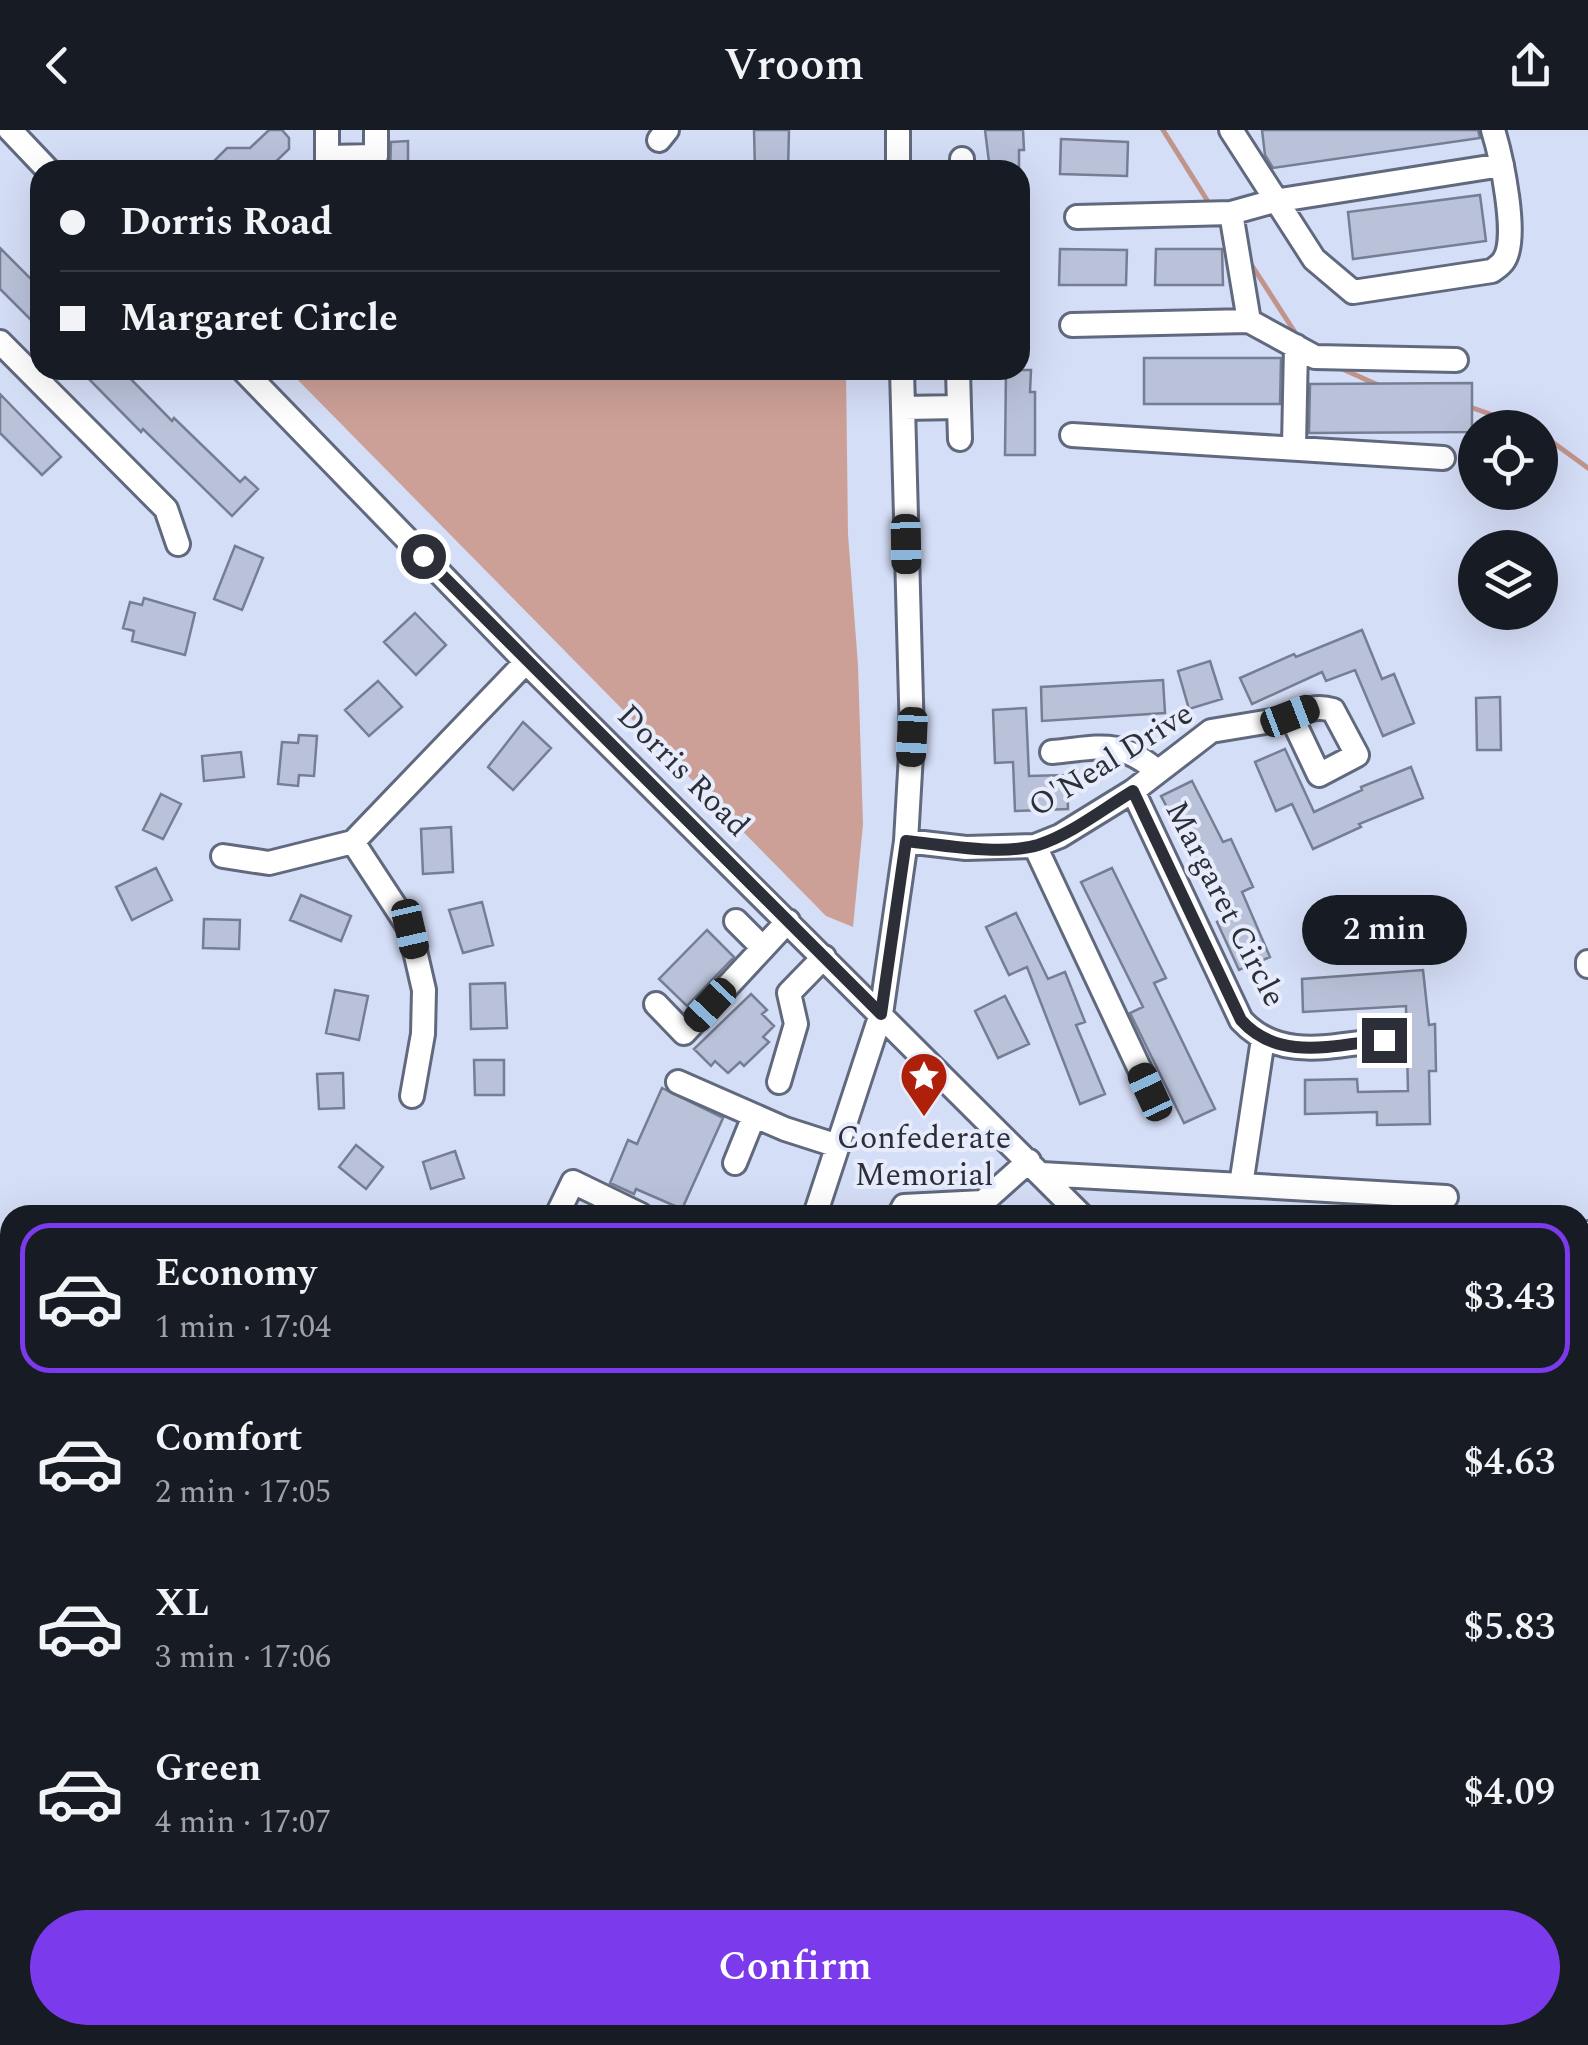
<!DOCTYPE html>
<meta charset="utf-8">
<style>
body{margin:0;font-family:Spectral,serif;background:#20242c;color:#f1f3f6;height:100vh;display:flex;flex-direction:column;font-size:38px;white-space:nowrap}
*{box-sizing:border-box;margin:0}
p{font-size:32px;color:#9ea1a6}
.icon{flex:none;width:55px;height:55px;fill:none;stroke:currentColor;stroke-width:2;stroke-linecap:round;stroke-linejoin:round}
.map{position:relative;flex:1;overflow:hidden}
.drawer{position:absolute;left:0px;top:1075px;width:1590px;height:840px;display:flex;flex-direction:column;background:#171b24;border-radius:30px 30px 0 0;box-shadow:0 10px 40px #0002}
.drawer>*{flex:none}
.hud{position:absolute;left:30px;top:30px;width:1000px;height:220px;border-radius:30px;box-shadow:0 10px 40px #0002;display:grid;align-content:center;height:220px;padding:0 30px;background:#171b24}
.buttons{position:absolute;left:1458px;top:280px;display:grid;gap:20px}
.buttons a{display:grid;place-items:center;width:100px;height:100px;border-radius:50%;background:#171b24;box-shadow:0 10px 40px #0002;font-size:50px}
.end{position:absolute;width:45px;height:45px;margin:-22px;border:12px solid #2c2f38;background:#fff;box-shadow:0 0 0 5px #fff}
.from{border-radius:50%}
.bubble{position:absolute;height:70px;border-radius:35px;background:#171b24;box-shadow:0 10px 40px #0002;font-size:32px;font-weight:600;line-height:70px;text-align:center}
.car{position:absolute;width:30px;height:60px;margin:-30px -15px;border-radius:12px;box-shadow:0 0 8px 2px #0007;background:linear-gradient(#222 24%,#8ab4d8 0 40%,#222 0 76%,#8ab4d8 0 86%,#222 0)}
.hud b{display:flex;align-items:center;gap:35px;height:95px;font-size:38px}
.hud b+b{border-top:2px solid #363941}
.hud i{width:25px;height:25px;background:#f1f3f6}
ul{padding:18px 0 0;list-style:none}
li{display:flex;align-items:center;gap:30px;height:150px;margin:0 20px 15px;padding:0 10px;border:5px solid transparent;border-radius:30px}
li div{flex:1}
li b{display:block;font-size:38px}
li em{font-style:normal;font-weight:600}
li.active{border-color:#7c3aed}
li>.icon{width:90px;height:90px;stroke-width:1.5}
.cta{display:flex;gap:20px;margin-top:auto;padding:20px 30px}
.cta a{flex:1;height:115px;border-radius:60px;background:#7c3aed;color:#fff;font-size:40px;font-weight:600;line-height:115px;text-align:center}
header{display:flex;justify-content:space-between;align-items:center;height:130px;padding:0 30px;background:#171b24;font-size:45px;font-weight:600}
.map>svg:first-child{display:block}
.forest{fill:#cda097}
.lines{fill:none;stroke-linecap:round;stroke-linejoin:round}
.stream{stroke:#c0948b;stroke-width:5}
.building{fill:#bac2da;stroke:#767e94;stroke-width:2.5}
.minor-casing{stroke:#61697e;stroke-width:28}
.minor{stroke:#fff;stroke-width:22}
.route{stroke:#2c2f38;stroke-width:12}
.labels{text-anchor:middle;dominant-baseline:central;stroke-width:8;stroke-linejoin:round;paint-order:stroke}
.street-label{font-size:32px;fill:#2c2f38;stroke:#e6ecfb}
.poi-label{font-size:32px;fill:#2c2f38;stroke:#e6ecfb}
</style>
<header><svg class="icon" aria-label="back" viewBox="0 0 24 24"><path d="M15 5l-7 7 7 7"/></svg>Vroom<svg class="icon" aria-label="share" viewBox="0 0 24 24"><path d="M12 15V3M7 8l5-5 5 5M5 13v7h14v-7"/></svg></header>
<div class="map">
<svg width="1588" height="1915" viewBox="0 0 1588 1915">
<rect width="100%" height="100%" fill="#d5def7"/>
<path class="forest" d="M288 240H846L848 404 858 535 863 694 853 797 826 786Z"/>
<g class="lines">
<path class="stream" d="M1163 0 1212 78
M1247 128 1298 207
M1338 237 1378 255
M1467 276 1530 298
M1540 303 1588 338
M1580 1408 1588 1403
M0 1853 10 1859"/>
</g>
<path class="building" d="M269 0H282L289 8V19L267 40H205L227 18H250Z
M754 0H789L788 40H755Z
M985 0H1023L1024 20H1019V40H990Z
M1262 0H1478L1480 8 1273 38 1265 25Z
M1061 9 1128 12 1127 46 1060 44Z
M408 11V40H390L391 12Z
M1480 65 1486 111 1353 129 1348 82Z
M0 118 40 158V199L0 159Z
M1060 119 1127 120 1126 155H1059Z
M1156 119H1222L1223 155H1155Z
M1144 228H1281L1280 274H1144Z
M80 240H122L172 291 174 288 240 352 245 347 258 359 232 386 143 299 141 302Z
M1006 240H1031L1030 262H1035V325H1005Z
M1472 253V302L1309 303 1310 254Z
M0 264 61 327 42 345 0 303Z
M235 416 263 428 242 480 214 469Z
M144 468 195 483 185 525 132 511 134 501 123 498 130 472 142 475Z
M415 483 446 515 416 545 384 512Z
M1362 500 1382 549 1394 544 1414 593 1383 606 1355 540 1326 551 1322 542 1252 574 1240 548 1294 524 1296 527Z
M1210 531 1222 569 1189 579 1178 541Z
M1163 550 1165 583 1042 591 1041 557Z
M378 551 402 577 369 606 345 580Z
M1500 567 1501 620H1477L1476 568Z
M1026 578 1029 646 1067 645 1068 679 1015 681 1013 632 995 633 993 580Z
M523 592 551 618 513 660 488 637Z
M299 605 317 606 314 646 299 645 298 656 278 654 282 612 298 613Z
M1285 619 1314 682 1362 660 1361 657 1411 637 1423 668 1359 694 1361 697 1313 719 1292 674 1276 681 1255 632Z
M241 622 244 647 204 651 202 626Z
M1192 651 1223 712 1231 709 1253 757 1242 762 1270 827 1239 840 1217 792 1229 787 1194 709 1186 713 1161 666Z
M161 664 181 674 163 709 143 700Z
M451 697 453 742 423 744 421 699Z
M156 738 172 770 132 790 116 757Z
M1112 738 1166 848 1154 853 1215 979 1184 993 1130 883 1143 877 1081 752Z
M301 765 351 786 341 811 290 790Z
M482 772 493 815 463 823 449 780Z
M1016 783 1048 849 1065 842 1085 892 1076 895 1105 964 1080 974 1027 837 1009 845 986 797Z
M204 789 240 790 239 819 203 818Z
M707 800 734 827 687 876 659 849Z
M1423 840 1429 895 1435 894 1436 941H1429L1430 994 1377 995V982L1305 984V950L1357 949 1358 962 1408 961 1406 876 1303 882 1302 849Z
M505 853 507 898 471 899 470 854Z
M335 860 368 866 359 910 326 903Z
M751 864 767 880 762 884 774 896 763 907 769 912 744 936 740 932 728 943 715 931 711 936 694 919Z
M1005 866 1029 914 998 928 975 881Z
M474 930H504V965H475Z
M343 943 344 978 319 979 317 944Z
M662 958 723 988 682 1079 636 1059 634 1064 610 1053 628 1010 637 1014Z
M356 1015 383 1037 366 1059 339 1037Z
M455 1021 464 1048 431 1059 423 1032Z"/>
<g class="lines">
<g class="minor-casing">
<path id="minor" d="M10 0 48 40
M898 0V40
M1231 0 1314 129 1353 162 1492 141C1496 138 1501 135 1504 130 1519 108 1501 26 1493 0
M659 10 667 0
M327 27 376 26V0
M962 29V40
M327 40V0
M1231 83 1249 191
M1077 87 1231 83 1274 71 1502 35
M1072 195 1249 191 1315 227 1456 230
M0 212 166 379 178 414
M243 240 526 532 1081 1085
M959 277 960 309
M903 278 959 277 958 240
M1072 305 1443 328
M1294 316 1296 216
M1052 622C1099 618 1118 608 1157 641
M1133 661 1241 890C1279 932 1334 915 1384 910
M906 711 966 718 1035 716 1060 706 1133 661 1211 601 1283 589C1301 582 1314 574 1333 580L1357 625 1319 645 1291 586
M353 712 410 799 424 860 423 904 412 966
M1035 716 1150 961
M223 726 269 733 353 712 526 532
M736 791 763 818
M1588 832V836
M656 874 684 903 788 791
M678 952 785 999 838 1016
M779 952 796 894 789 863 824 827
M735 1033 754 986
M1041 1044 1241 1055 1263 909
M1241 1055 1446 1067
M557 1085 573 1052 641 1085
M815 1085 881 884 906 711 912 607 902 240
M899 1085 904 1076 983 1072 1029 1031
M1580 1107 1588 1103
M0 1336 10 1332
M1580 1559 1588 1566
M0 1897 10 1899
M40 1905 75 1915
M376 1915 378 1905"/>
</g>
<use href="#minor" class="minor"/>
</g>
<g class="lines">
<path class="route" d="M423 426 881 884 906 711C945 715 1001 726 1038 715 1072 704 1103 679 1133 661L1241 890C1278 932 1334 915 1384 910"/>
</g>
<defs>
<g id="sight-pin" transform="scale(2.5)"><path d="M0 17L-7.5 6A9.5 9.5 0 1 1 7.5 6Z" fill="#af200a" stroke="#e6ecfb"/><path d="M0-6L1.8-2.2L6-1.7L2.9 1.2L3.7 5.4L0 3.3L-3.7 5.4L-2.9 1.2L-6-1.7L-1.8-2.2Z" fill="#fff"/></g>
</defs>
<g fill-rule="evenodd">
<use href="#sight-pin" x="924" y="946"/>
</g>
<g class="labels">
<g class="street-label">
<text transform="translate(1111 630) rotate(-32)">O'Neal Drive</text>
<text transform="translate(683 641) rotate(45)">Dorris Road</text>
<text transform="translate(1225 774) rotate(63)">Margaret Circle</text>
</g>
<g class="poi-label">
<text x="924" y="1008">Confederate<tspan x="924" dy="37">Memorial</tspan></text>
</g>
</g>
</svg>
<div class="buttons">
<a><svg class="icon" aria-label="locate" viewBox="0 0 24 24"><circle cx="12" cy="12" r="6"/><path d="M12 2v4M12 18v4M2 12h4M18 12h4"/></svg></a>
<a><svg class="icon" aria-label="layers" viewBox="0 0 24 24"><path d="M12 4l9 5-9 5-9-5zM3 14l9 5 9-5"/></svg></a>
</div>
<i class="end from" style="left:423px;top:426px"></i>
<i class="end" style="left:1384px;top:910px"></i>
<div class="bubble" style="left:1302px;top:765px;width:165px">2 min</div>
<i class="car" style="left:906px;top:414px;rotate:179deg"></i>
<i class="car" style="left:1290px;top:586px;rotate:69deg"></i>
<i class="car" style="left:912px;top:607px;rotate:183deg"></i>
<i class="car" style="left:410px;top:799px;rotate:167deg"></i>
<i class="car" style="left:710px;top:875px;rotate:223deg"></i>
<i class="car" style="left:1150px;top:962px;rotate:335deg"></i>
<div class="hud">
<b><i class="from"></i>Dorris Road</b>
<b><i></i>Margaret Circle</b>
</div>
<section class="drawer">
<ul>
<li class="active"><svg class="icon" aria-label="car" viewBox="0 0 24 24"><path d="M5 17H2v-5l4-1 3-4h7l3 4 3 1v5h-3M9 17h6M6 11h13"/><circle cx="7" cy="17" r="2"/><circle cx="17" cy="17" r="2"/></svg><div><b>Economy</b><p>1 min · 17:04</p></div><em>$3.43</em></li>
<li><svg class="icon" aria-label="car" viewBox="0 0 24 24"><path d="M5 17H2v-5l4-1 3-4h7l3 4 3 1v5h-3M9 17h6M6 11h13"/><circle cx="7" cy="17" r="2"/><circle cx="17" cy="17" r="2"/></svg><div><b>Comfort</b><p>2 min · 17:05</p></div><em>$4.63</em></li>
<li><svg class="icon" aria-label="car" viewBox="0 0 24 24"><path d="M5 17H2v-5l4-1 3-4h7l3 4 3 1v5h-3M9 17h6M6 11h13"/><circle cx="7" cy="17" r="2"/><circle cx="17" cy="17" r="2"/></svg><div><b>XL</b><p>3 min · 17:06</p></div><em>$5.83</em></li>
<li><svg class="icon" aria-label="car" viewBox="0 0 24 24"><path d="M5 17H2v-5l4-1 3-4h7l3 4 3 1v5h-3M9 17h6M6 11h13"/><circle cx="7" cy="17" r="2"/><circle cx="17" cy="17" r="2"/></svg><div><b>Green</b><p>4 min · 17:07</p></div><em>$4.09</em></li>
</ul>
<div class="cta"><a>Confirm</a></div>
</section>
</div>
